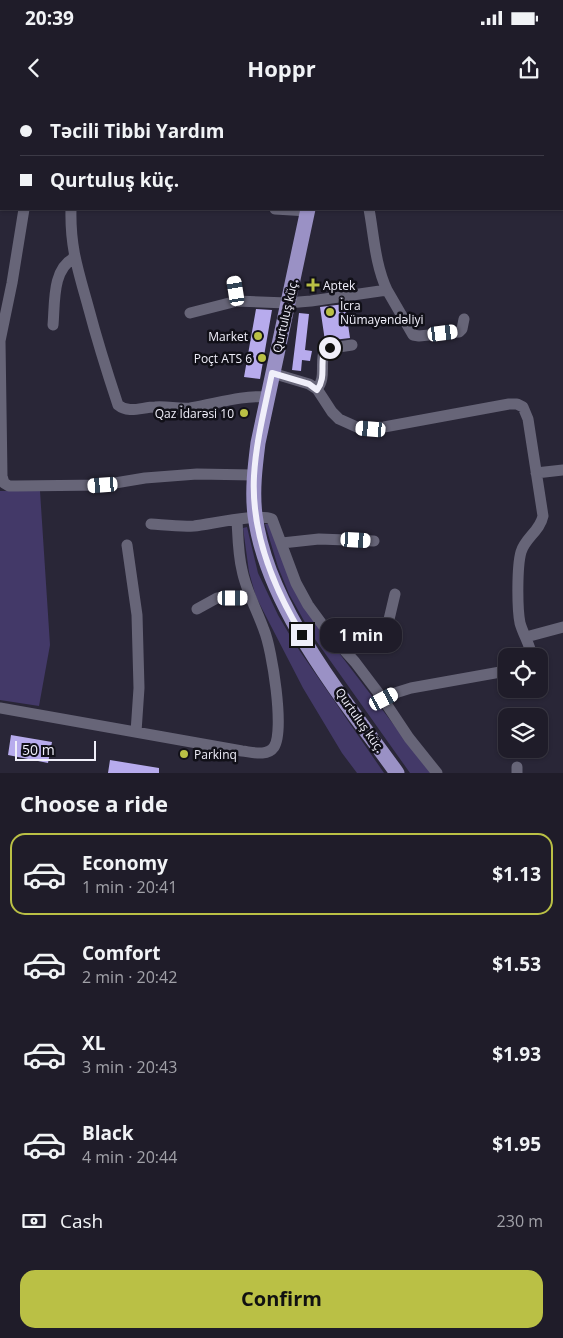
<!DOCTYPE html>
<meta charset="utf-8">
<style>
body{margin:0;font-family:"Open Sans",sans-serif;background:#2c2935;color:#f1f3f6;height:100vh;display:flex;flex-direction:column;font-size:19px;white-space:nowrap}
*{box-sizing:border-box;margin:0}
p{font-size:16px;color:#a1a1a8}
.icon{flex:none;width:28px;height:28px;fill:none;stroke:currentColor;stroke-width:2;stroke-linecap:round;stroke-linejoin:round}
.map{position:relative;height:673px;overflow:hidden}
.panel{display:flex;flex-direction:column;background:#1f1c29;flex:1}
.panel>*{flex:none}
.banner{position:absolute;left:0px;top:0px;width:564px;height:110px;box-shadow:0 1px 4px #0004,0 0 0 1px #3c3a46;display:grid;align-content:center;height:110px;padding:0 20px;background:#1f1c29}
.tools{position:absolute;left:498px;top:548px;display:grid;gap:10px}
.tools a{display:grid;place-items:center;width:50px;height:50px;border-radius:10px;background:#1f1c29;box-shadow:0 1px 4px #0004,0 0 0 1px #3c3a46;font-size:25px}
.scale{position:absolute;left:15px;bottom:12px;width:81px;box-sizing:border-box;padding-left:5px;border:2px solid #f0effa;border-top:0;font-size:14px;line-height:18px;white-space:nowrap;color:#f0effa;-webkit-text-stroke:4px #111018;paint-order:stroke}
.end{position:absolute;width:22px;height:22px;margin:-11px;border:6px solid #f0effa;background:#111;box-shadow:0 0 0 2px #111}
.from{border-radius:50%}
.bubble{position:absolute;height:35px;border-radius:15px;background:#1f1c29;box-shadow:0 1px 4px #0004,0 0 0 1px #3c3a46;font-size:16px;font-weight:700;line-height:35px;text-align:center}
.car{position:absolute;width:15px;height:30px;margin:-15px -8px;border-radius:6px;box-shadow:0 0 4px 1px #0007;background:linear-gradient(#fff 24%,#345 0 40%,#fff 0 76%,#345 0 86%,#fff 0)}
.banner b{display:flex;align-items:center;gap:18px;height:48px;font-size:19px}
.banner b+b{border-top:1px solid #3c3a46}
.banner i{width:12px;height:12px;background:#f1f3f6}
ul{padding:0;list-style:none}
li{display:flex;align-items:center;gap:15px;height:82px;margin:0 10px 8px;padding:0 10px;border:2px solid transparent;border-radius:15px}
li div{flex:1}
li b{display:block;font-size:19px}
li em{font-style:normal;font-weight:700}
li.current{border-color:#bac045}
li>.icon{width:45px;height:45px;stroke-width:1.5}
h2{padding:0 20px;font-size:22px;line-height:60px}
.pay{display:flex;align-items:center;gap:12px;height:55px;padding:0 20px;font-size:19px}
.pay p{margin-inline-start:auto}
.action{display:flex;gap:10px;margin-top:auto;padding:10px 20px}
.action a{flex:1;height:58px;border-radius:15px;background:#bac045;color:#111;font-size:20px;font-weight:700;line-height:58px;text-align:center}
.status{display:flex;justify-content:space-between;align-items:center;height:35px;padding:0 25px;background:#1f1c29;direction:ltr}
.status svg{height:14px;fill:currentColor}
header{display:flex;justify-content:space-between;align-items:center;height:65px;padding:0 20px;background:#1f1c29;font-size:22px;font-weight:700}
.map>svg:first-child{display:block}
.green{fill:#433968}
.building{fill:#b7abed}
.lines{fill:none;stroke-linecap:round;stroke-linejoin:round}
.minor{stroke:#676578;stroke-width:11}
.major{stroke:#9a91c5;stroke-width:15}
.route{stroke:#f0effa;stroke-width:6}
.poi-dot{fill:#bac045;stroke:#111018;stroke-width:2}
.labels{text-anchor:middle;dominant-baseline:central;stroke-width:5;stroke-linejoin:round;paint-order:stroke}
.poi-label{font-size:12px;fill:#f0effa;stroke:#111018;text-anchor:start}
.street-label{font-size:12px;fill:#f0effa;stroke:#111018}
</style>
<div class="status"><b>20:39</b><svg viewBox="0 0 49 12"><path d="M0 12V9h3v3zM5 12V6h3v6zM10 12V3h3v9zM15 12V0h3v12zM26 1h20v11H26zM47 4h2v5h-2z"/></svg></div>
<header><svg class="icon" aria-label="back" viewBox="0 0 24 24"><path d="M15 5l-7 7 7 7"/></svg>Hoppr<svg class="icon" aria-label="share" viewBox="0 0 24 24"><path d="M12 15V3M7 8l5-5 5 5M5 13v7h14v-7"/></svg></header>
<div class="map">
<svg width="563" height="673" viewBox="0 0 563 673">
<rect width="100%" height="100%" fill="#292637"/>
<path class="green" d="M0 391H40L50 545 39 606 0 600Z
M265 424H271L336 549 413 650 432 673H410L312 535 289 494 278 467Z
M247 427 258 473 278 515 295 544 384 673H357L342 653 303 588 256 497 249 472 243 428Z"/>
<path class="building" d="M345 204 350 238 325 241 320 207Z
M256 209 272 210 260 279 244 277Z
M299 213 309 214 305 250 312 251 310 261 302 260 301 271 292 270Z
M11 635 52 642 48 663 8 655Z
M110 660 159 668V673H108Z"/>
<g class="lines">
<path class="minor" d="M144 1 145 0
M562 81H563
M0 86H1
M24 109 12 183 0 241 2 376 4 383 9 386H16L103 385 145 378 197 374 254 375
M71 109C70 147 78 170 88 206 97 240 107 272 118 305 129 314 142 307 155 307 167 306 178 309 190 308 216 304 241 295 267 297
M275 109 308 111
M234 181 237 201
M387 190 413 235 419 236 459 232 462 229 464 219
M190 213 237 201 287 203 311 201 387 190C375 164 374 136 369 109
M53 225C55 203 52 169 74 158
M272 273 309 284 317 289 332 312 339 319 359 328 384 327 509 304H517L523 307 528 319 543 416C540 431 525 438 521 452 517 466 517 508 520 523 523 534 530 545 532 556
M317 289C327 277 319 262 325 249L352 245
M536 373 563 370
M151 424C165 425 180 427 194 426 212 424 258 413 272 419L296 483 308 505 327 531 355 562 383 599 409 638 437 673
M282 443 319 439 374 441
M127 445 137 515 139 588 136 632
M197 509 217 498H250
M526 537 563 527
M342 548 352 541 381 536 386 532 395 494
M383 599 395 593 411 588 506 571
M0 608 242 651C252 652 267 657 274 647 285 631 272 549 264 530 257 510 246 491 242 470 238 454 238 437 237 420
M517 673V667"/>
<path class="major" d="M309 0V1
M308 109 258 343C255 367 252 391 255 415 267 508 344 599 397 673"/>
</g>
<g class="lines">
<path class="route" d="M302 535C273 487 251 433 254 376 256 341 265 307 272 273L309 284 317 290C327 277 319 263 325 249L330 248"/>
</g>
<g class="poi-dot">
<path d="M310.5 177.5h5v5h5v5h-5v5h-5v-5h-5v-5h5z"/>
<circle cx="330" cy="212" r="5"/>
<circle cx="258" cy="236" r="5"/>
<circle cx="262" cy="258" r="5"/>
<circle cx="244" cy="313" r="5"/>
<circle cx="184" cy="654" r="5"/>
</g>
<g class="labels">
<g class="poi-label">
<text x="323" y="185">Aptek</text>
<text x="340" y="205">İcra<tspan x="340" dy="14">Nümayəndəliyi</tspan></text>
<text x="248" y="236" text-anchor="end">Market</text>
<text x="252" y="258" text-anchor="end">Poçt ATS 6</text>
<text x="234" y="313" text-anchor="end">Qaz İdarəsi 10</text>
<text x="194" y="654">Parkinq</text>
</g>
<g class="street-label">
<text transform="translate(285 216) rotate(-77)">Qurtuluş küç.</text>
<text transform="translate(360 620) rotate(55)">Qurtuluş küç.</text>
</g>
</g>
</svg>
<div class="tools">
<a><svg class="icon" aria-label="locate" viewBox="0 0 24 24"><circle cx="12" cy="12" r="6"/><path d="M12 2v4M12 18v4M2 12h4M18 12h4"/></svg></a>
<a><svg class="icon" aria-label="layers" viewBox="0 0 24 24"><path d="M12 4l9 5-9 5-9-5zM3 14l9 5 9-5"/></svg></a>
</div>
<div class="scale">50 m</div>
<i class="end from" style="left:330px;top:248px"></i>
<i class="end" style="left:302px;top:535px"></i>
<div class="bubble" style="left:320px;top:518px;width:82px">1 min</div>
<i class="car" style="left:236px;top:191px;rotate:351deg"></i>
<i class="car" style="left:443px;top:233px;rotate:83deg"></i>
<i class="car" style="left:371px;top:329px;rotate:275deg"></i>
<i class="car" style="left:103px;top:385px;rotate:266deg"></i>
<i class="car" style="left:356px;top:440px;rotate:93deg"></i>
<i class="car" style="left:233px;top:498px;rotate:90deg"></i>
<i class="car" style="left:384px;top:599px;rotate:62deg"></i>
<div class="banner">
<b><i class="from"></i>Təcili Tibbi Yardım</b>
<b><i></i>Qurtuluş küç.</b>
</div>
</div>
<section class="panel">
<h2>Choose a ride</h2>
<ul>
<li class="current"><svg class="icon" aria-label="car" viewBox="0 0 24 24"><path d="M5 17H2v-5l4-1 3-4h7l3 4 3 1v5h-3M9 17h6M6 11h13"/><circle cx="7" cy="17" r="2"/><circle cx="17" cy="17" r="2"/></svg><div><b>Economy</b><p>1 min · 20:41</p></div><em>$1.13</em></li>
<li><svg class="icon" aria-label="car" viewBox="0 0 24 24"><path d="M5 17H2v-5l4-1 3-4h7l3 4 3 1v5h-3M9 17h6M6 11h13"/><circle cx="7" cy="17" r="2"/><circle cx="17" cy="17" r="2"/></svg><div><b>Comfort</b><p>2 min · 20:42</p></div><em>$1.53</em></li>
<li><svg class="icon" aria-label="car" viewBox="0 0 24 24"><path d="M5 17H2v-5l4-1 3-4h7l3 4 3 1v5h-3M9 17h6M6 11h13"/><circle cx="7" cy="17" r="2"/><circle cx="17" cy="17" r="2"/></svg><div><b>XL</b><p>3 min · 20:43</p></div><em>$1.93</em></li>
<li><svg class="icon" aria-label="car" viewBox="0 0 24 24"><path d="M5 17H2v-5l4-1 3-4h7l3 4 3 1v5h-3M9 17h6M6 11h13"/><circle cx="7" cy="17" r="2"/><circle cx="17" cy="17" r="2"/></svg><div><b>Black</b><p>4 min · 20:44</p></div><em>$1.95</em></li>
</ul>
<div class="pay"><svg class="icon" aria-label="cash" viewBox="0 0 24 24"><path d="M3 7h18v10H3z"/><circle cx="12" cy="12" r="2"/></svg>Cash<p>230 m</p></div>
<div class="action"><a>Confirm</a></div>
</section>
